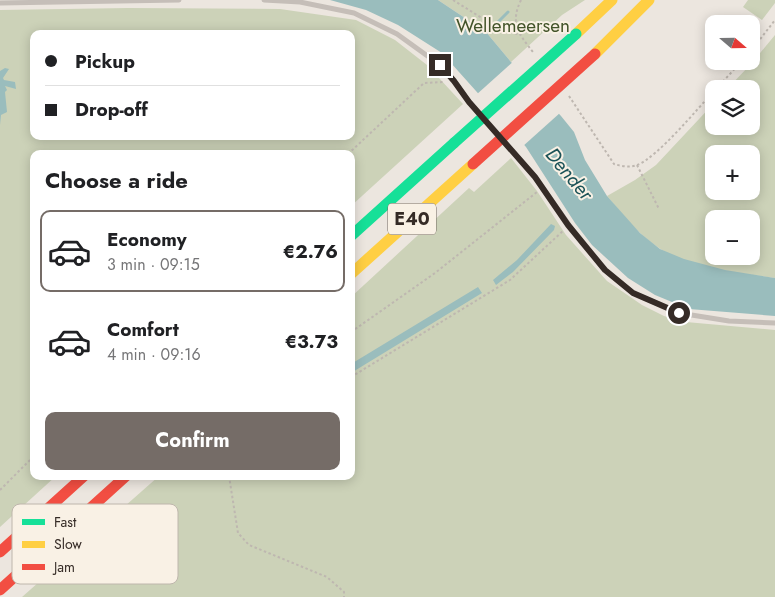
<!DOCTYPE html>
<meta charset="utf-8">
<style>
body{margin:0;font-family:Jost,sans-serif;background:#f2f2f2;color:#202124;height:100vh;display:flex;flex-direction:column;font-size:19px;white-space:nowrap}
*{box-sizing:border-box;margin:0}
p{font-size:16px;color:#757577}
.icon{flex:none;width:28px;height:28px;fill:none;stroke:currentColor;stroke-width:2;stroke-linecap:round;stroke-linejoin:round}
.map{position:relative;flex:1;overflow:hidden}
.drawer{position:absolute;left:30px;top:150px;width:325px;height:330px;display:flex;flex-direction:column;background:#fff;border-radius:10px;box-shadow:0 2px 12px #0003}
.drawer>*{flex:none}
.guide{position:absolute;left:30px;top:30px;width:325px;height:110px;border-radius:10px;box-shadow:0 2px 12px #0003;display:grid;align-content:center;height:110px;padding:0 15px;background:#fff}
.needle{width:32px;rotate:110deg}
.tools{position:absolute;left:705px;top:15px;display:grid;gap:10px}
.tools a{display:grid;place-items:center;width:55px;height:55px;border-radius:10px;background:#fff;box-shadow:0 2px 12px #0003;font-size:25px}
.end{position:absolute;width:22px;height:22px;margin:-11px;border:6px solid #352b26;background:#fff;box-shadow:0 0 0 2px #fff}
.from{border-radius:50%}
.guide b{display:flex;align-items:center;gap:18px;height:48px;font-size:19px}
.guide b+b{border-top:1px solid #e0e0e0}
.guide i{width:12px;height:12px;background:#202124}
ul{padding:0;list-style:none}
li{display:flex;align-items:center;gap:15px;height:82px;margin:0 10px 8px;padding:0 5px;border:2px solid transparent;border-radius:10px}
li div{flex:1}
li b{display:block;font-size:19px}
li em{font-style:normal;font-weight:700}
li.selected{border-color:#756c67}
li>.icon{width:45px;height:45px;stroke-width:1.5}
h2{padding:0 15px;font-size:22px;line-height:60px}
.cta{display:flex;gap:10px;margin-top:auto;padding:10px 15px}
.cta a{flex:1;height:58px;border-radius:10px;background:#756c67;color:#fff;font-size:20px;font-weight:700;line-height:58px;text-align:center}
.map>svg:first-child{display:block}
.green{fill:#ccd2b8;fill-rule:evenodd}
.water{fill:#9abdbd}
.pier{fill:#ece6df}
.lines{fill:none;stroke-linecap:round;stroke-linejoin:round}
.stream{stroke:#9abdbd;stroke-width:3}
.path{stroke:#beb7b0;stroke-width:2;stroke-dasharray:2.5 2.5;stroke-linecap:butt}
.lane{stroke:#c5beb8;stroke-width:5}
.fast{stroke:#16e098;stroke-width:11}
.slow{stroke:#ffcf43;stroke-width:11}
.jam{stroke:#f24e42;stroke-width:11}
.fast-bridge{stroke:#16e098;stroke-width:11}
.jam-bridge{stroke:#f24e42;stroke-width:11}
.route{stroke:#352b26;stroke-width:6}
.labels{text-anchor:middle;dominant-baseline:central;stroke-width:4;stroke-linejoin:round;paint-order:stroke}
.shield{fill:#f9f1e5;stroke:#70665f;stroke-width:1}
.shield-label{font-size:18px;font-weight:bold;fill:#352b26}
.park-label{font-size:19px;fill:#43542a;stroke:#f9f1e5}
.water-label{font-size:20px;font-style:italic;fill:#1b5257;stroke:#f9f1e5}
.key{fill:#f9f1e5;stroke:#beb6ac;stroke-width:1}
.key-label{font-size:14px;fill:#352b26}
</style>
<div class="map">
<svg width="775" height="597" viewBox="0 0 775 597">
<rect width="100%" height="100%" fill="#ece6df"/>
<path class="green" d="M438 0H585L562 15 511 62 486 32Z
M748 0H775V3L762 20 743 7Z
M128 8 280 9 356 20 395 40 427 65 463 104 351 206V154H34V476H56L0 527V10ZM34 34H351V136H34Z
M775 35V278C740 273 689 268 659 248 638 234 623 215 607 196L635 180 656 165 714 103V126H751V89H727L751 64ZM714 154H751V191H714ZM714 219H751V256H714Z
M511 158 537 191 566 235 607 281 642 305 664 316 686 322 775 330V597H22L159 476H351V297L469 188 474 192Z"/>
<path class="water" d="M330 0H438L486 32 511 62 561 116 574 132 585 160 607 196 640 233 660 249 684 259 725 270 775 278V316L689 309 655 295 628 278 592 245 575 223 526 147 442 53 398 25 366 10Z
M5 68 9 69 3 78 4 80 15 82 16 89 5 86 7 90 5 92 7 112 1 115 0 125V71Z
M551 224 555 226 554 230 513 272 496 285 493 280 517 260Z
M478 287 482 293 351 373V364Z"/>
<path class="pier" d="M514 61 561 112 522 147 476 95Z"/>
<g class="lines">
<path class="stream" d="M487 33 508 12"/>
<path class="path" d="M453 0 493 25
M521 0C510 23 518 33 533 52
M496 27 520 35
M751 51 775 20
M716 89 742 61
M569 96 614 164C621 166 630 168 637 165 657 158 698 108 714 91
M348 154 424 83 445 82
M637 165 659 209
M351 332 435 273 537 192
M351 377 510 280 564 230
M198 476H202
M229 476 238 533 249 545 327 577 344 592V597
M0 490 34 456"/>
<path class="lane" d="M264 0 300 2 354 13 397 34 440 65 454 81 469 102 535 177 582 243 605 270 633 293 679 313 729 321 775 323
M0 3 179 0"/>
<path class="fast" d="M351 236 454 143"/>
<path class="slow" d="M576 34 612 0
M595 54 649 0
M351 274 473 164"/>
<path class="jam" d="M0 552 84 476
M0 590 126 476"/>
<path class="fast-bridge" d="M454 143 576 34"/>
<path class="jam-bridge" d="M473 164 595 54"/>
</g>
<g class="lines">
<path class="route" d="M440 65 454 81 469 102 535 177 568 225 605 270 633 293 679 313"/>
</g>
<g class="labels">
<rect class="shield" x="388" y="203.5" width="48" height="31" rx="4"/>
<g class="shield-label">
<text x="412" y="219">E40</text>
</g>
<g class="park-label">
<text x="513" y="25">Wellemeersen</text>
</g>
<g class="water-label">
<text transform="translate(569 174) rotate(50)">Dender</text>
</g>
</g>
<rect x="12" y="504" width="166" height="80" rx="8" class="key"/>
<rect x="22" y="519" width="23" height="6" fill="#16e098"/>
<rect x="22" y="541" width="23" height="7" fill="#ffcf43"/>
<rect x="22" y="564" width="23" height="6" fill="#f24e42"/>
<g class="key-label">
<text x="54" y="527">Fast</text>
<text x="54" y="549">Slow</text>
<text x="54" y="572">Jam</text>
</g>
</svg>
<div class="tools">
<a><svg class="needle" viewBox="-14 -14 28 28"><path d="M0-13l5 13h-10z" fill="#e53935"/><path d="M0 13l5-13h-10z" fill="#757577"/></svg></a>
<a><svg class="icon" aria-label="layers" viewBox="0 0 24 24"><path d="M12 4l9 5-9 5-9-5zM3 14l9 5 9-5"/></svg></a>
<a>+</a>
<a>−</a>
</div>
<i class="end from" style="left:679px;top:313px"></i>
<i class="end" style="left:440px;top:65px"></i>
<div class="guide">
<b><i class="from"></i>Pickup</b>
<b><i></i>Drop-off</b>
</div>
<section class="drawer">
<h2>Choose a ride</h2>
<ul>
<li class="selected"><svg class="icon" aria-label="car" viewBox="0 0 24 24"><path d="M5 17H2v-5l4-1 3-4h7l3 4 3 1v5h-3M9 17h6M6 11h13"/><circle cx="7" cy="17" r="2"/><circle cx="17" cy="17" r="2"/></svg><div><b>Economy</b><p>3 min · 09:15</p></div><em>€2.76</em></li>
<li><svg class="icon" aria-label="car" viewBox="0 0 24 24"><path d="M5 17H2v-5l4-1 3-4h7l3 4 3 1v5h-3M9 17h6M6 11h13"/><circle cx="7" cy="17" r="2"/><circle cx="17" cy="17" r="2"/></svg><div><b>Comfort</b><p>4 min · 09:16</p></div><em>€3.73</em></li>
</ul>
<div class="cta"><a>Confirm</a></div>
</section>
</div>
